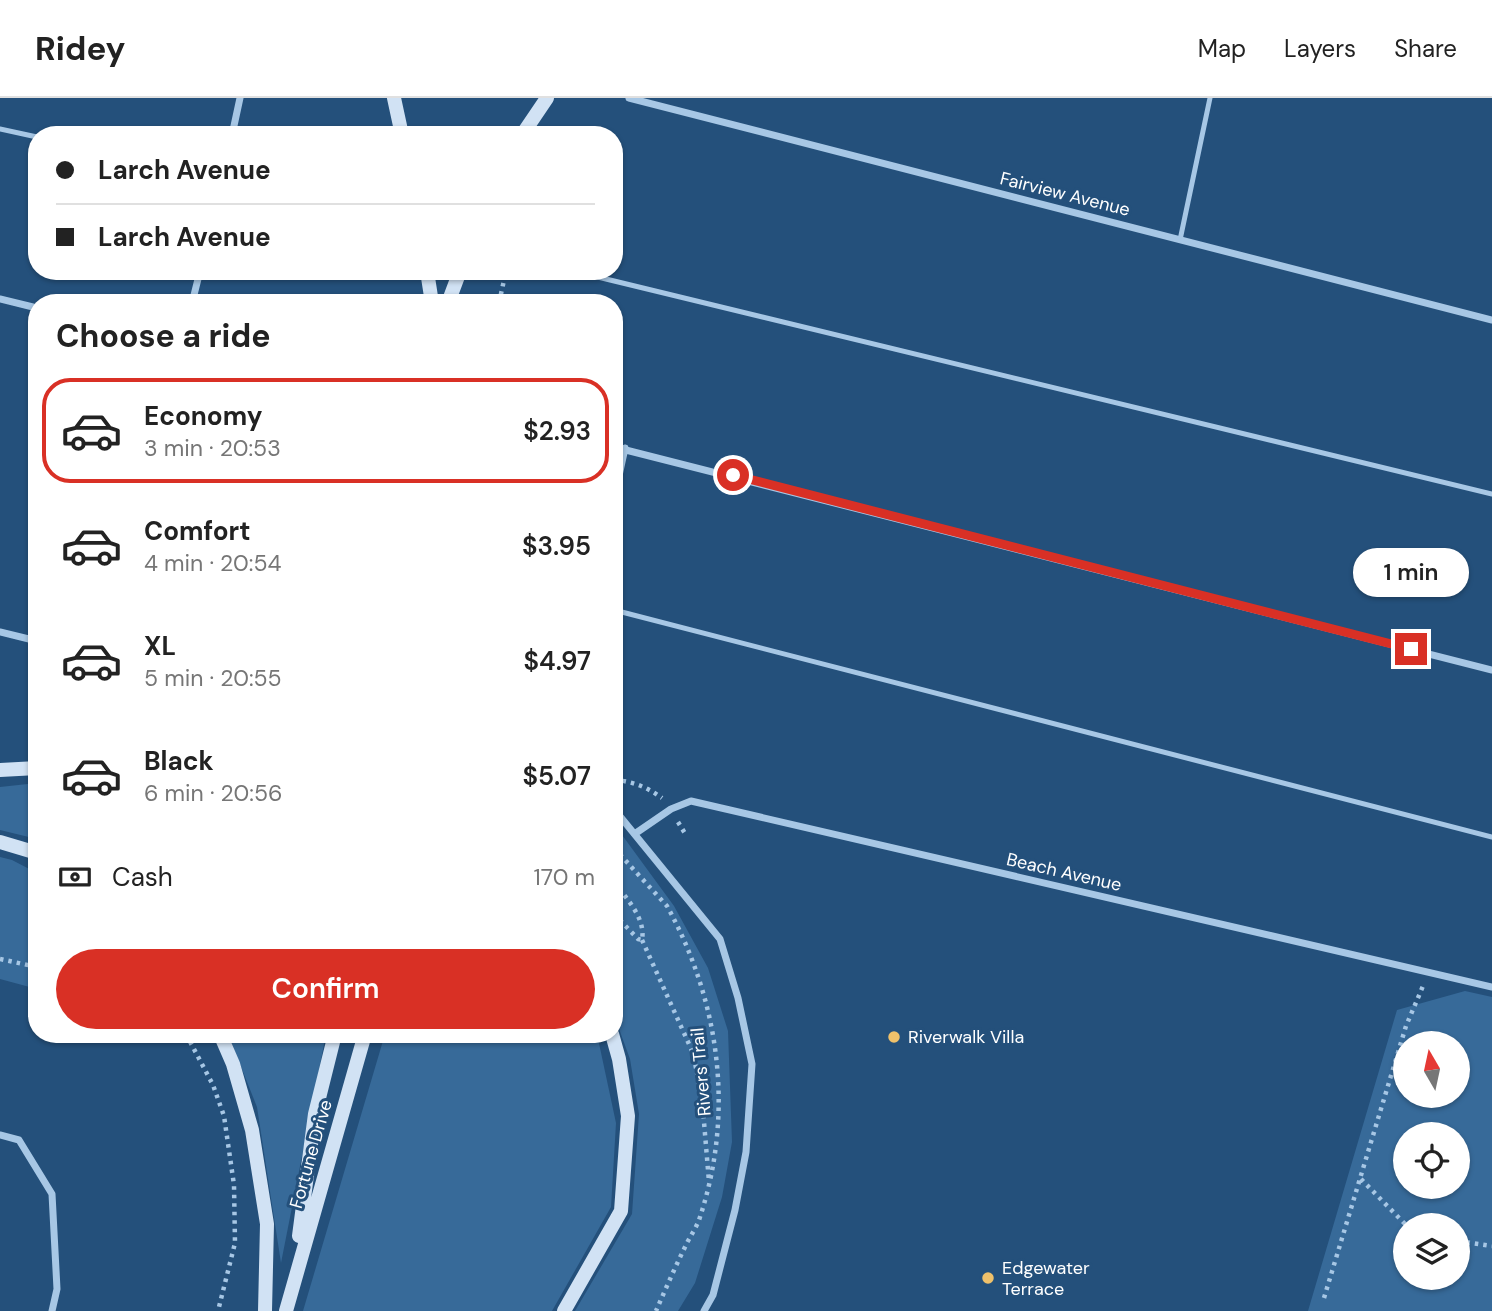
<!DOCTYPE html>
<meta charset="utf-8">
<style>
body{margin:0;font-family:"DM Sans",sans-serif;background:#f6f6f6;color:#222;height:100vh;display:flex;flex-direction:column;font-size:26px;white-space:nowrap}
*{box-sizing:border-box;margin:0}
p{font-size:23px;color:#767676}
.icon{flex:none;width:38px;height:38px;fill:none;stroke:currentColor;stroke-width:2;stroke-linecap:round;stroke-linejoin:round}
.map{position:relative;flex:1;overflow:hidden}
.panel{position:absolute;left:28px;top:196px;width:595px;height:749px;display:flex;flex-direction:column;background:#fff;border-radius:28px;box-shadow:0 2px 5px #0004}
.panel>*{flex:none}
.hud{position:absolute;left:28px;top:28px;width:595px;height:154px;border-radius:28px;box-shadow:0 2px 5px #0004;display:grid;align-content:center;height:154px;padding:0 28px;background:#fff}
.needle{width:46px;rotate:351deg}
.controls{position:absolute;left:1393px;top:933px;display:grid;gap:14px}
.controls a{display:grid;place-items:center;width:77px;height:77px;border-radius:50%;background:#fff;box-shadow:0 2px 5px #0004;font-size:35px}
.end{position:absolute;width:32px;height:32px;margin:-16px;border:9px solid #d93025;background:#fff;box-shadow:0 0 0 4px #fff}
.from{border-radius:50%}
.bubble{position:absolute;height:49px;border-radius:24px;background:#fff;box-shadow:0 2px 5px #0004;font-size:23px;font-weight:600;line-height:49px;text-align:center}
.hud b{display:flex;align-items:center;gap:24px;height:66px;font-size:26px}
.hud b+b{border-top:2px solid #e0e0e0}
.hud i{width:18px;height:18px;background:#222}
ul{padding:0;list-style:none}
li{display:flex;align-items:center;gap:21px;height:105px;margin:0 14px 10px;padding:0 14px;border:4px solid transparent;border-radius:28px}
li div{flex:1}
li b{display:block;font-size:26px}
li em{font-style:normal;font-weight:600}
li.current{border-color:#d93025}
li>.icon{width:63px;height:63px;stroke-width:1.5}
h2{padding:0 28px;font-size:32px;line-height:84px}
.pay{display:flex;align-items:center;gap:18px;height:77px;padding:0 28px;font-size:26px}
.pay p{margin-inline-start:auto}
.action{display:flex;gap:14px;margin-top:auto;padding:14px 28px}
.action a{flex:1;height:80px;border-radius:42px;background:#d93025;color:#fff;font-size:28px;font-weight:600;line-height:80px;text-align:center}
header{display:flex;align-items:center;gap:42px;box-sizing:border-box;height:98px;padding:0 35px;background:#fff;border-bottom:2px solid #e0e0e0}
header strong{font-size:33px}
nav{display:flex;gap:38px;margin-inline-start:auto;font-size:24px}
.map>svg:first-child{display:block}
.green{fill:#376a99;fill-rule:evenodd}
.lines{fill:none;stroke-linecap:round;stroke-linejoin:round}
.path{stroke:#a7c7e5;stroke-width:4.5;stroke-dasharray:3.5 5;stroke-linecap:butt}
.service{stroke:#a7c7e5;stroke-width:5}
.minor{stroke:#a7c7e5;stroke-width:7}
.secondary{stroke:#d1e2f4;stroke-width:14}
.route{stroke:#d93025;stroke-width:9}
.poi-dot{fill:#efc16b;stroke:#24507b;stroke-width:2.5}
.labels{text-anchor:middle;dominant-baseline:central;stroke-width:6;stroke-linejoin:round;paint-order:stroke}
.street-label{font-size:18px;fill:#fff;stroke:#24507b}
.poi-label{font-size:18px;fill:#fff;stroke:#24507b;text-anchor:start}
</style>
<header>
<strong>Ridey</strong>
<nav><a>Map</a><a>Layers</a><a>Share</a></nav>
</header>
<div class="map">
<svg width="1492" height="1213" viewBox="0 0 1492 1213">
<rect width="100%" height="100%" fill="#24507b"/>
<path class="green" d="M37 685V741L0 732V689Z
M614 726 674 808 708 870 728 933 732 1044 722 1099 695 1185 678 1213H575L632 1116 639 1016 630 961 614 917Z
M0 759 12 762 37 775V891L0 881Z
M1465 893 1492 899V1213H1308L1397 912ZM1405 945H1458V998H1405ZM1458 1036V1088H1405V1036ZM1458 1127V1180H1405V1127Z
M228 936H326L281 1165 257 1009Z
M385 936H597L616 1025 611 1109 552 1213H303Z"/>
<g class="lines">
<path class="path" d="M499 205 506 173
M614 682C632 683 647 689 662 700
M678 724 686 737
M614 750 667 808C720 904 735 1016 699 1122 696 1130 691 1137 687 1145 676 1167 666 1190 656 1213
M614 784C626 800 646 820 642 842L638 841 614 816
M642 842 693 955 702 1000 709 1084
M0 861 37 869
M186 936 213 987 224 1018 234 1087 235 1145 218 1213
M1361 1081 1406 1127
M1458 1143 1492 1148
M1324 1200 1406 928 1423 888"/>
<path class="service" d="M0 31 37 39
M1180 142 1210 0
M573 173 1492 396
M614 512 1492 739"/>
<path class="minor" d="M629 0 1492 222
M232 37 240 0
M0 201 37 210
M192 205 200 173
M614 349 1492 572
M614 401 625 350
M0 534 37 543
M614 711 720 841 738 900 752 966 746 1054 735 1112 713 1197 704 1213
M636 735 671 711 691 703 1492 889
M0 1037 19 1042 52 1096 57 1191 52 1213"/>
<path class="secondary" d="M394 0 402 37
M522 37 547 0
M427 173 432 205
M448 205 460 173
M0 672 37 670
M0 744 37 755
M220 936 233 966 252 1032 267 1126 265 1213
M299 1138 315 1016 335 936
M286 1213 365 936
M564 1213 621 1113 628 1018 619 961 612 936"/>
</g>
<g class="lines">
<path class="route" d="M733 377 1411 551"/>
</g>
<g class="poi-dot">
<circle cx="894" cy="939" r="7"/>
<circle cx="988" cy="1180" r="7"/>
</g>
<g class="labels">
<g class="street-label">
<text transform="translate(1065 96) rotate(14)">Fairview Avenue</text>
<text transform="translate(1064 774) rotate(13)">Beach Avenue</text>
<text transform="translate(701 974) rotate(-95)">Rivers Trail</text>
<text transform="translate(311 1056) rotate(-74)">Fortune Drive</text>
</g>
<g class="poi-label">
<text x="908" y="939">Riverwalk Villa</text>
<text x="1002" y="1170">Edgewater<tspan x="1002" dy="21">Terrace</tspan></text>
</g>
</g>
</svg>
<div class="controls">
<a><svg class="needle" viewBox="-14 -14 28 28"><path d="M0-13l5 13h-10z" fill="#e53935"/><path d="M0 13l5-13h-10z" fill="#767676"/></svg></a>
<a><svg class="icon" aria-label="locate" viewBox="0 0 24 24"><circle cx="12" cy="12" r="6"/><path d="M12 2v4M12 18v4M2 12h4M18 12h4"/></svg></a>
<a><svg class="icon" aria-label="layers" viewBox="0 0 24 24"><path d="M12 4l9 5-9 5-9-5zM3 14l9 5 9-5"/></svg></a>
</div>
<i class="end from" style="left:733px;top:377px"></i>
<i class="end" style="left:1411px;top:551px"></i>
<div class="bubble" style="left:1353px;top:450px;width:116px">1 min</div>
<div class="hud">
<b><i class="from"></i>Larch Avenue</b>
<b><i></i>Larch Avenue</b>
</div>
<section class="panel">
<h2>Choose a ride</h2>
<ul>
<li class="current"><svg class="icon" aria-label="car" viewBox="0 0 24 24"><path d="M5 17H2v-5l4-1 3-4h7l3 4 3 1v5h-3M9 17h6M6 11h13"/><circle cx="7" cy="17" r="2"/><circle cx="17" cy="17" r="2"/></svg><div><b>Economy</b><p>3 min · 20:53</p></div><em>$2.93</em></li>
<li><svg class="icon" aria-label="car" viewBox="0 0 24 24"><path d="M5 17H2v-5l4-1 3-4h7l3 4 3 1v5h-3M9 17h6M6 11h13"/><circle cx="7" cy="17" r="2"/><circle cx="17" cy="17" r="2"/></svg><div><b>Comfort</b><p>4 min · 20:54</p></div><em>$3.95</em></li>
<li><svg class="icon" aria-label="car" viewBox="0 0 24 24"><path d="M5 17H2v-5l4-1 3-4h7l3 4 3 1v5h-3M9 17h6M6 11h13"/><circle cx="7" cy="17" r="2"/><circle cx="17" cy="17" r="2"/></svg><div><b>XL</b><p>5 min · 20:55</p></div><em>$4.97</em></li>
<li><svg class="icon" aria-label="car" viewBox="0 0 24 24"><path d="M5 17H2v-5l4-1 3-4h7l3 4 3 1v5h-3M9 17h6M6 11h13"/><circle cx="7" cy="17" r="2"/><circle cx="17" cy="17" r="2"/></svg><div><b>Black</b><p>6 min · 20:56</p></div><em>$5.07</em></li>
</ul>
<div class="pay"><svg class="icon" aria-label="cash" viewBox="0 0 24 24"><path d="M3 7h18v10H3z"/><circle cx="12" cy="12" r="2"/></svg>Cash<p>170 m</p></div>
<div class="action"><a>Confirm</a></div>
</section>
</div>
